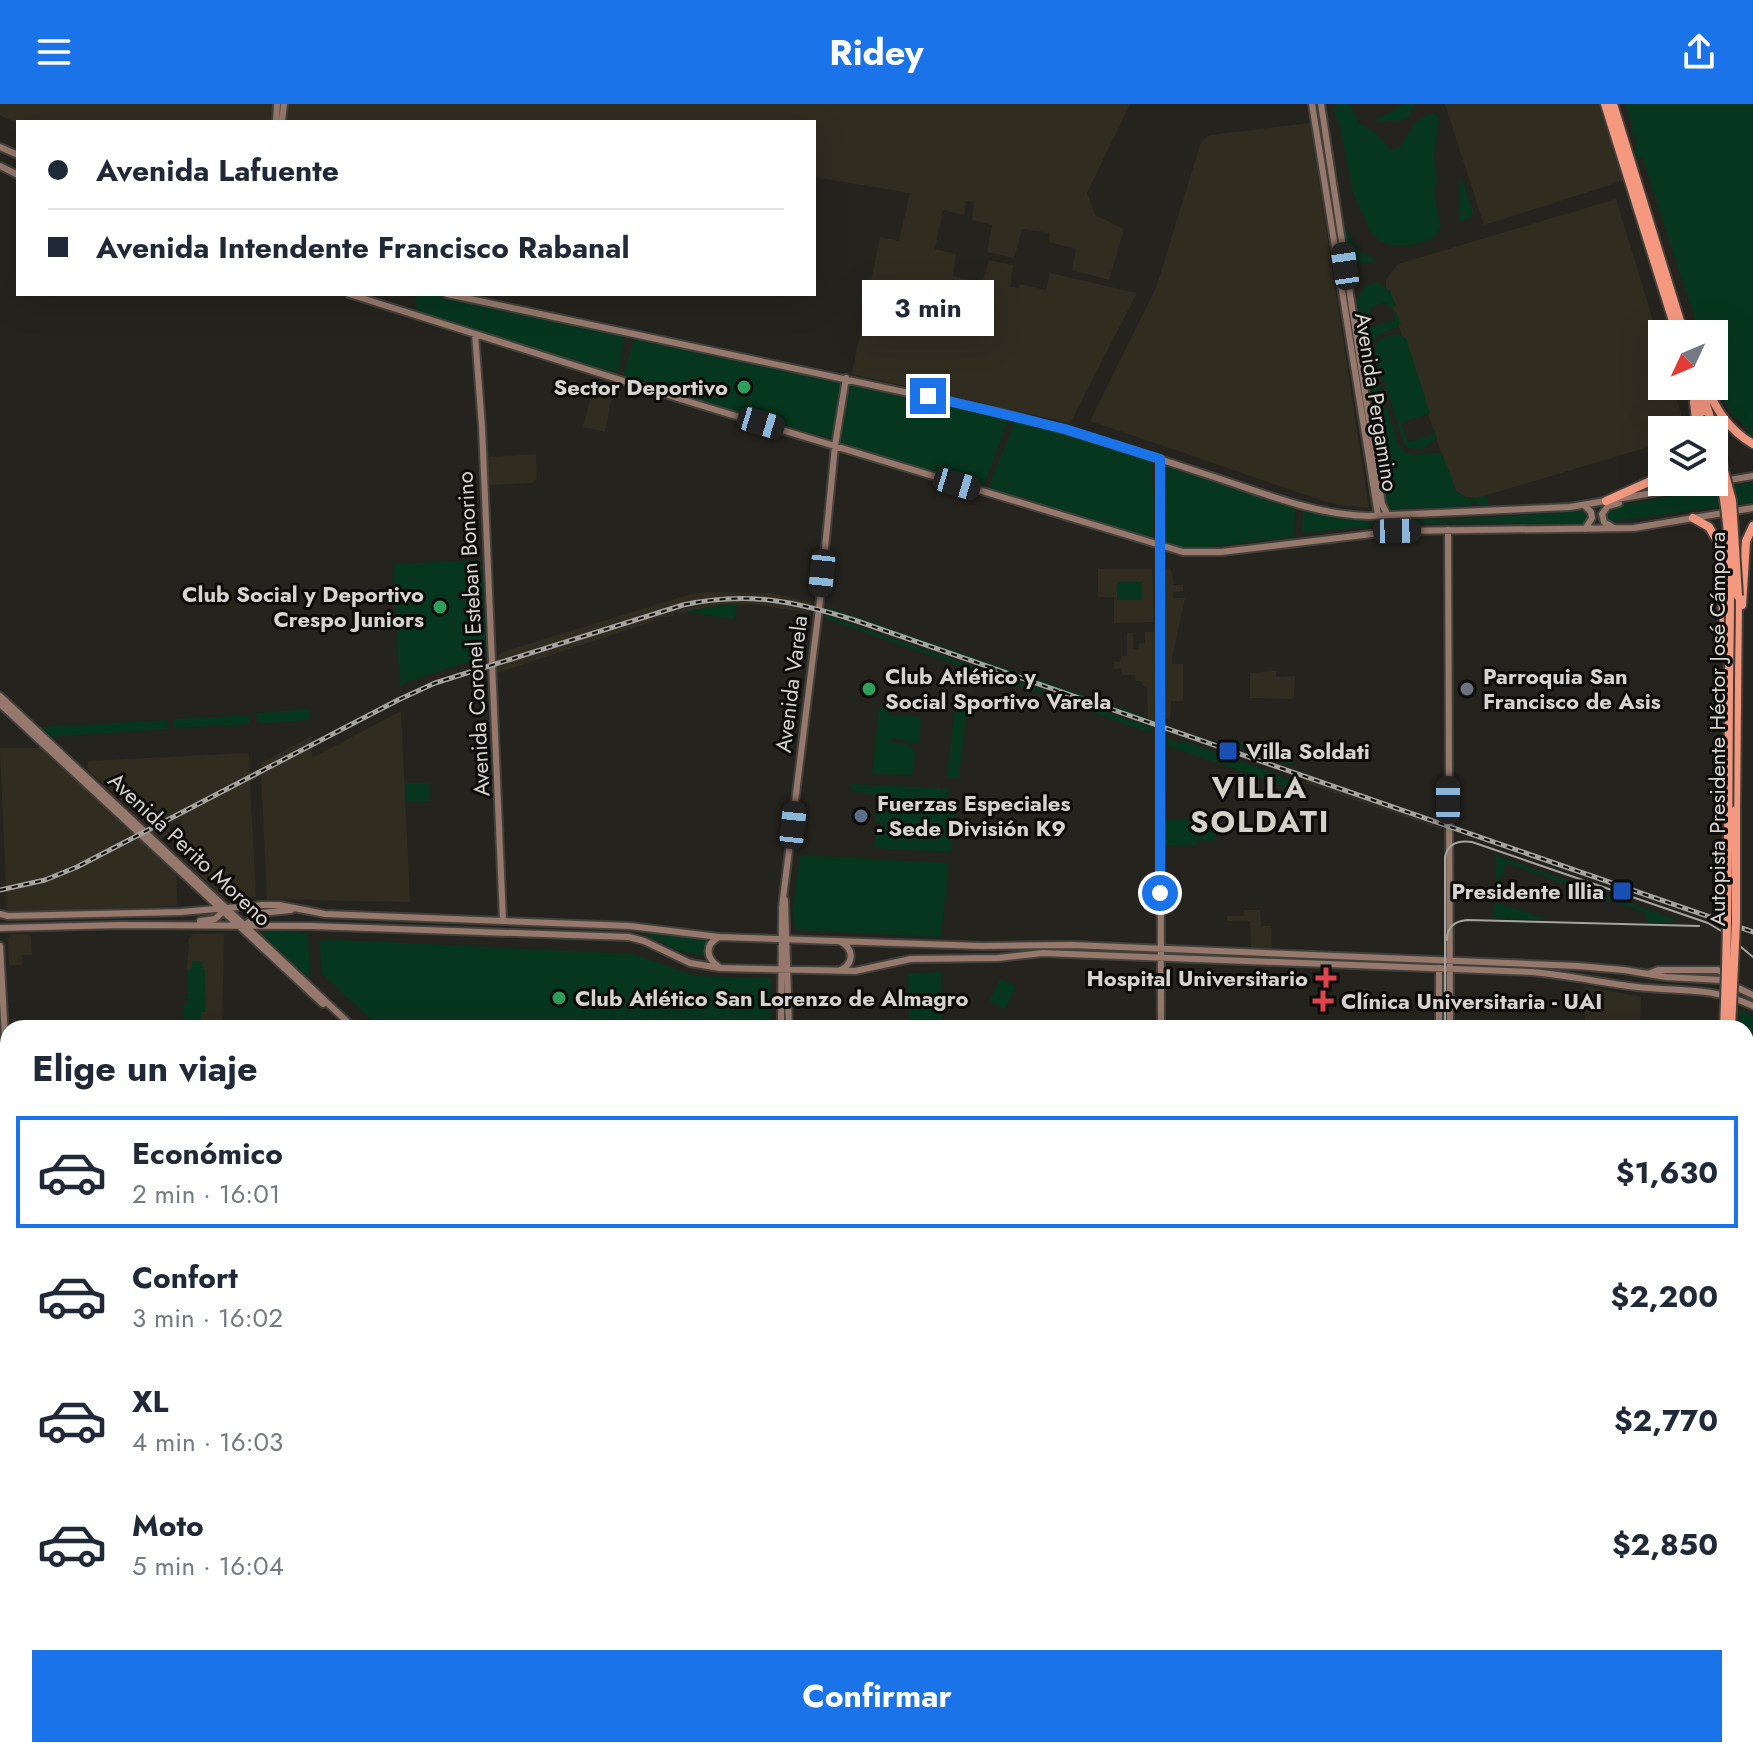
<!DOCTYPE html>
<html lang="es">
<meta charset="utf-8">
<style>
body{margin:0;font-family:Jost,sans-serif;background:#f2f2f3;color:#1f2937;height:100vh;display:flex;flex-direction:column;font-size:30px;white-space:nowrap}
*{box-sizing:border-box;margin:0}
p{font-size:26px;color:#747a83}
.icon{flex:none;width:44px;height:44px;fill:none;stroke:currentColor;stroke-width:2;stroke-linecap:round;stroke-linejoin:round}
.map{position:relative;flex:1;overflow:hidden}
.drawer{position:absolute;left:0px;top:916px;width:1754px;height:738px;display:flex;flex-direction:column;background:#fff;border-radius:24px 24px 0 0;box-shadow:0 8px 32px #0002}
.drawer>*{flex:none}
.banner{position:absolute;left:16px;top:16px;width:800px;height:176px;border-radius:0px;box-shadow:0 8px 32px #0002;display:grid;align-content:center;height:176px;padding:0 32px;background:#fff}
.needle{width:52px;rotate:226deg}
.controls{position:absolute;left:1648px;top:216px;display:grid;gap:16px}
.controls a{display:grid;place-items:center;width:80px;height:80px;border-radius:0px;background:#fff;box-shadow:0 8px 32px #0002;font-size:40px}
.end{position:absolute;width:36px;height:36px;margin:-18px;border:10px solid #1a73e8;background:#fff;box-shadow:0 0 0 4px #fff}
.from{border-radius:50%}
.bubble{position:absolute;height:56px;border-radius:0px;background:#fff;box-shadow:0 8px 32px #0002;font-size:26px;font-weight:700;line-height:56px;text-align:center}
.car{position:absolute;width:24px;height:48px;margin:-24px -12px;border-radius:10px;box-shadow:0 0 6px 2px #0007;background:linear-gradient(#222 24%,#8ab4d8 0 40%,#222 0 76%,#8ab4d8 0 86%,#222 0)}
.banner b{display:flex;align-items:center;gap:28px;height:76px;font-size:30px}
.banner b+b{border-top:2px solid #e0e1e3}
.banner i{width:20px;height:20px;background:#1f2937}
ul{padding:0;list-style:none}
li{display:flex;align-items:center;gap:24px;height:112px;margin:0 16px 12px;padding:0 16px;border:4px solid transparent;border-radius:0px}
li div{flex:1}
li b{display:block;font-size:30px}
li em{font-style:normal;font-weight:700}
li.current{border-color:#1a73e8}
li>.icon{width:72px;height:72px;stroke-width:1.5}
h2{padding:0 32px;font-size:36px;line-height:96px}
.cta{display:flex;gap:16px;margin-top:auto;padding:16px 32px}
.cta a{flex:1;height:92px;border-radius:0px;background:#1a73e8;color:#fff;font-size:32px;font-weight:700;line-height:92px;text-align:center}
header{display:flex;justify-content:space-between;align-items:center;height:104px;padding:0 32px;background:#1a73e8;color:#fff;font-size:36px;font-weight:700}
.map>svg:first-child{display:block}
.built{fill:#312c20}
.green{fill:#07361f}
.lines{fill:none;stroke-linecap:round;stroke-linejoin:round}
.secondary-casing{stroke:#42403b;stroke-width:10}
.highway-casing{stroke:#42403b;stroke-width:12}
.secondary{stroke:#96786c;stroke-width:6}
.highway{stroke:#f49880;stroke-width:8}
.tram{stroke:#a4a39e;stroke-width:2}
.rail-casing{stroke:#a4a39e;stroke-width:5}
.rail{stroke:#0d0c0a;stroke-width:2;stroke-dasharray:6;stroke-linecap:butt}
.highway-bridge-casing{stroke:#42403b;stroke-width:12;stroke-linecap:butt}
.highway-bridge{stroke:#f49880;stroke-width:8}
.route{stroke:#1a73e8;stroke-width:10}
.leisure-dot{fill:#2e9e5b;stroke:#0d0c0a;stroke-width:3}
.worship-dot{fill:#6b7280;stroke:#0d0c0a;stroke-width:3}
.transit-dot{fill:#1a4fb4;stroke:#0d0c0a;stroke-width:3}
.service-dot{fill:#5c6f8a;stroke:#0d0c0a;stroke-width:3}
.health-dot{fill:#e0444e;stroke:#0d0c0a;stroke-width:3}
.labels{text-anchor:middle;dominant-baseline:central;stroke-width:6;stroke-linejoin:round;paint-order:stroke}
.poi-label{font-size:22px;font-weight:bold;fill:#d5d4d0;stroke:#0d0c0a;text-anchor:start}
.street-label{font-size:22px;fill:#d5d4d0;stroke:#0d0c0a}
.district-label{font-size:30px;font-weight:bold;letter-spacing:2px;fill:#d3d0c8;stroke:#0d0c0a}
</style>
<header><svg class="icon" aria-label="menu" viewBox="0 0 24 24"><path d="M4 6h16M4 12h16M4 18h16"/></svg>Ridey<svg class="icon" aria-label="share" viewBox="0 0 24 24"><path d="M12 15V3M7 8l5-5 5 5M5 13v7h14v-7"/></svg></header>
<div class="map">
<svg width="1753" height="1653" viewBox="0 0 1753 1653">
<rect width="100%" height="100%" fill="#25231d"/>
<path class="built" d="M0 0H1130L1087 89 1095 111 1124 125 1109 176 1072 166 1076 145 1049 138 1050 129 1022 125 1014 154 987 148 992 121 972 116 974 98 966 97 964 111 943 106 935 145 956 150 953 172 982 179 989 156 1013 161 1010 183 1019 184 1020 180 1046 186 1050 169 1137 189 1070 319 852 270 880 133 899 137 910 89 814 73V18L18 20 0 11Z
M1445 0H1599L1623 77 1484 121Z
M1310 19 1369 404 1339 401 1315 394 1090 317 1156 184 1201 38 1210 31Z
M1616 95 1662 246V282H1673L1681 310 1679 326H1662V339L1477 394 1465 393 1456 387 1451 379 1386 183V175L1398 160Z
M595 278 610 282 613 286 605 328 583 323Z
M536 350 537 375 532 379 491 381 488 378 486 353Z
M1171 464 1174 481H1183V487L1173 488V494H1185L1172 554V560H1183V597H1171L1170 616 1164 614 1162 465Z
M1098 465H1152L1154 518 1114 519V493H1098Z
M707 488 771 489 811 498 809 509 753 500 718 501 678 510 677 507 674 508 675 512 654 514V517L497 569 494 564V555L502 548 691 490Z
M1145 528H1155L1154 617 1148 615 1147 582H1142V577H1136L1135 571H1122V564L1114 565V558H1120L1121 552H1127V529H1133V545L1138 546 1139 539H1145Z
M1276 567V573L1295 572 1294 592 1292 595 1250 594V569Z
M401 607 410 798 267 795 261 672 250 678 256 793 224 795 184 756 182 714 170 720 171 729 161 734 153 729 141 735 176 770 178 802 7 808 0 644H42L129 727 137 730 149 723 88 666V657L249 649 250 671 262 665 261 659 312 632V654Z
M1305 669 1442 718V726L1306 679Z
M1244 806H1260L1261 822H1271L1272 844H1251L1250 817H1227V812H1244Z
M11 830H29L31 833 32 851H22V861H9L8 834Z
M193 830H224L222 924H201V908H205V865H187L189 834Z
M1584 882 1641 893 1640 924H1585Z
M809 1646H1094L1100 1653H1015L976 1648 954 1653H809Z
M1312 1646H1440V1653H1312Z"/>
<path class="green" d="M1336 0H1350L1359 19 1378 31 1391 46 1400 43C1412 25 1412 15 1435 9L1439 15 1434 50 1437 77 1434 90 1441 122 1437 130 1429 136 1413 141H1390L1378 136 1370 127 1353 89 1341 27 1334 7Z
M1403 0H1414C1412 20 1389 19 1375 16Z
M1625 0H1753V338L1741 327H1750C1711 293 1714 278 1714 230H1700L1642 53 1634 55 1632 51C1636 43 1638 40 1635 31L1631 30 1632 21Z
M1459 74 1464 80 1473 107 1470 113 1459 118Z
M1343 119 1358 146 1377 157 1350 161Z
M1377 178 1390 187 1396 202 1389 204 1386 198 1369 204 1372 216 1366 218 1368 224 1395 216 1393 209 1396 208 1401 220 1375 233 1370 251 1399 342C1414 359 1425 345 1442 350L1457 388 1470 395 1487 392V401L1477 402 1476 397 1471 398V402L1388 405 1356 205 1357 195 1365 182Z
M415 190H431L622 230 625 232 618 268 591 263 417 208Z
M1397 230 1406 234 1430 309 1401 319 1408 338 1434 330V324L1437 334 1422 346 1408 344 1404 340 1375 251C1374 237 1384 231 1397 230Z
M635 232 841 277 832 334 789 325 625 274 623 271Z
M850 278 1005 314 1008 317 984 381 978 383 841 340 839 336Z
M1017 316 1086 331 1092 336 1152 356 1154 433 1128 428 992 387 989 382 1014 318Z
M1167 361 1292 403 1295 406 1294 433 1188 445 1165 441 1163 364Z
M1753 378V398L1618 417H1607L1603 408 1608 403Z
M1307 406 1334 413 1373 416 1374 422 1304 429 1302 428 1303 408Z
M1583 407 1590 414 1585 419C1517 420 1450 417 1383 421L1382 416H1448Z
M478 456 482 460 487 552 406 578 400 584 393 460Z
M1117 478H1142V496H1117Z
M737 500 734 515 685 508 718 501Z
M827 503 1121 604 1154 617V619L826 506Z
M825 511 1153 624V626L1148 628 824 514Z
M879 603H889V611L918 612 921 616 919 639 890 634V638L909 640 915 649 913 671 872 670Z
M955 603 967 604 959 673H947Z
M309 605 310 616 257 620 256 609Z
M249 611 250 620 174 624V615Z
M168 616 167 625 51 633 40 623Z
M1226 632 1294 657 1292 661 1252 650V648L1237 643 1236 637Z
M1166 634 1179 639 1180 636 1277 670V672L1295 678V687L1284 688V682L1168 642Z
M405 679H430V697L405 698Z
M849 680 940 684V690L943 684 953 685 947 687 946 702 956 703 951 748 874 744 877 725 885 723 884 720 875 718V693L873 690 853 687Z
M1166 715 1191 716V722L1216 724 1215 737 1198 736 1197 742 1165 741Z
M800 751 949 759 941 833 795 826 792 808Z
M1495 751 1677 816 1678 818 1647 819 1646 809 1506 759 1496 787Z
M1494 799H1499L1550 816 1494 814Z
M265 826 308 829 310 875 262 835Z
M640 827 707 835 704 852 676 846Z
M322 835 633 850 697 872 771 874V924H380L321 869 320 838Z
M192 857H202V864L205 865 206 908H201V924H184V899H188L187 865 192 864Z
M941 868 942 924H909L908 869Z
M1000 875 1016 882 1005 906 989 897Z
M1740 905 1753 913V1011H1746V924H1739Z
M1752 1487 1753 1653H1741L1740 1646H1746V1524Z
M670 1646H795V1653H670Z"/>
<g class="lines">
<g class="secondary-casing">
<path id="secondary" d="M1312 0 1378 411
M1321 0 1382 400 1387 410
M276 18 277 0
M282 18 284 0
M0 43 18 51
M0 62 18 71
M349 190 690 298 1183 448H1221L1397 427 1634 424 1753 404
M447 190 1007 310C1075 328 1142 349 1208 371 1261 388 1314 411 1369 412L1570 403 1753 372
M475 230 482 323 503 817
M1160 355 1161 924
M1585 402 1591 408 1592 414 1585 425
M1614 424 1604 418 1602 410 1608 402 1619 399
M1448 426 1450 924
M0 592 354 924
M0 600 323 900
M785 796 789 924
M0 810 8 812 181 808 262 801H279L325 810 630 822 719 833 982 842 1072 841 1578 862 1624 866 1666 873 1721 876 1753 891
M200 817 215 815 225 806
M244 822 260 809 291 806
M0 824 121 821 311 822 629 833 644 837 690 859 720 864 855 867 911 855 998 854 1043 849 1532 868C1568 871 1602 879 1637 883 1682 888 1710 882 1753 902
M841 838C854 845 854 859 841 866
M0 842 8 989
M719 863C706 854 704 841 719 833
M1648 870 1658 866H1718L1726 871
M781 924 782 803 820 496 835 342 846 274
M1439 924V864
M0 1093 8 1101
M0 1375 8 1380
M378 1646V1653
M1104 1646 1109 1653
M1111 1646 1117 1653
M1162 1646 1165 1653
M1171 1646 1174 1653
M1446 1646V1653
M1456 1646V1653
M300 1653 301 1646
M537 1653V1646
M802 1653V1646"/>
</g>
<g class="highway-casing">
<path id="highway" d="M1605 0 1677 230
M1613 0 1684 230
M1694 282 1708 326
M1700 282 1709 310
M1706 282C1717 307 1729 326 1753 340
M1694 298 1697 326
M1606 397 1662 372
M1693 414 1709 423 1718 438 1726 552
M1742 501 1746 437 1753 422
M1736 706 1738 492
M1732 1646 1734 1653
M1718 1653V1646"/>
</g>
<use href="#secondary" class="secondary"/>
<use href="#highway" class="highway"/>
<path class="tram" d="M1447 836C1447 823 1455 817 1467 816L1699 822
M1445 924V753C1448 739 1459 736 1472 738L1708 819 1723 828 1753 853
M1450 1646V1653"/>
<g class="rail-casing">
<path id="rail" d="M0 786 45 776 77 763 398 596 435 579 683 501C748 487 795 497 857 517L1753 828"/>
</g>
<use href="#rail" class="rail"/>
<g class="highway-bridge-casing">
<path id="highway-bridge" d="M1709 310 1732 397 1738 492
M1714 349C1736 425 1729 505 1729 584 1728 697 1729 811 1724 924
M1731 924 1736 818V706"/>
</g>
<use href="#highway-bridge" class="highway-bridge"/>
</g>
<g class="lines">
<path class="route" d="M928 292 1065 325 1160 355V789"/>
</g>
<g class="leisure-dot">
<circle cx="744" cy="283" r="8"/>
<circle cx="440" cy="503" r="8"/>
<circle cx="869" cy="585" r="8"/>
<circle cx="559" cy="894" r="8"/>
</g>
<circle class="worship-dot" cx="1467" cy="585" r="8"/>
<g class="transit-dot">
<rect x="1218" y="637" width="20" height="20" rx="4"/>
<rect x="1612" y="777" width="20" height="20" rx="4"/>
</g>
<circle class="service-dot" cx="861" cy="712" r="8"/>
<g class="health-dot">
<path d="M1322 862h8v8h8v8h-8v8h-8v-8h-8v-8h8z"/>
<path d="M1319 885h8v8h8v8h-8v8h-8v-8h-8v-8h8z"/>
</g>
<g class="labels">
<g class="poi-label">
<text x="728" y="283" text-anchor="end">Sector Deportivo</text>
<text x="424" y="490" text-anchor="end">Club Social y Deportivo<tspan x="424" dy="25">Crespo Juniors</tspan></text>
<text x="885" y="572">Club Atlético y<tspan x="885" dy="25">Social Sportivo Varela</tspan></text>
<text x="1483" y="572">Parroquia San<tspan x="1483" dy="25">Francisco de Asis</tspan></text>
<text x="1246" y="647">Villa Soldati</text>
<text x="877" y="699">Fuerzas Especiales<tspan x="877" dy="25">- Sede División K9</tspan></text>
<text x="1604" y="787" text-anchor="end">Presidente Illia</text>
<text x="1308" y="874" text-anchor="end">Hospital Universitario</text>
<text x="575" y="894">Club Atlético San Lorenzo de Almagro</text>
<text x="1341" y="897">Clínica Universitaria - UAI</text>
</g>
<g class="street-label">
<text transform="translate(1377 298) rotate(81)">Avenida Pergamino</text>
<text transform="translate(473 530) rotate(-93)">Avenida Coronel Esteban Bonorino</text>
<text transform="translate(791 580) rotate(-83)">Avenida Varela</text>
<text transform="translate(1717 625) rotate(-90)">Autopista Presidente Héctor José Cámpora</text>
<text transform="translate(190 745) rotate(43)">Avenida Perito Moreno</text>
</g>
<g class="district-label">
<text x="1260" y="683">VILLA<tspan x="1260" dy="34">SOLDATI</tspan></text>
</g>
</g>
</svg>
<div class="controls">
<a><svg class="needle" viewBox="-14 -14 28 28"><path d="M0-13l5 13h-10z" fill="#e53935"/><path d="M0 13l5-13h-10z" fill="#747a83"/></svg></a>
<a><svg class="icon" aria-label="layers" viewBox="0 0 24 24"><path d="M12 4l9 5-9 5-9-5zM3 14l9 5 9-5"/></svg></a>
</div>
<i class="end from" style="left:1160px;top:789px"></i>
<i class="end" style="left:928px;top:292px"></i>
<div class="bubble" style="left:862px;top:176px;width:132px">3 min</div>
<i class="car" style="left:1345px;top:162px;rotate:352deg"></i>
<i class="car" style="left:761px;top:319px;rotate:107deg"></i>
<i class="car" style="left:957px;top:380px;rotate:107deg"></i>
<i class="car" style="left:1397px;top:427px;rotate:89deg"></i>
<i class="car" style="left:822px;top:469px;rotate:186deg"></i>
<i class="car" style="left:1448px;top:696px;rotate:0deg"></i>
<i class="car" style="left:793px;top:721px;rotate:6deg"></i>
<div class="banner">
<b><i class="from"></i>Avenida Lafuente</b>
<b><i></i>Avenida Intendente Francisco Rabanal</b>
</div>
<section class="drawer">
<h2>Elige un viaje</h2>
<ul>
<li class="current"><svg class="icon" aria-label="car" viewBox="0 0 24 24"><path d="M5 17H2v-5l4-1 3-4h7l3 4 3 1v5h-3M9 17h6M6 11h13"/><circle cx="7" cy="17" r="2"/><circle cx="17" cy="17" r="2"/></svg><div><b>Económico</b><p>2 min · 16:01</p></div><em>$1,630</em></li>
<li><svg class="icon" aria-label="car" viewBox="0 0 24 24"><path d="M5 17H2v-5l4-1 3-4h7l3 4 3 1v5h-3M9 17h6M6 11h13"/><circle cx="7" cy="17" r="2"/><circle cx="17" cy="17" r="2"/></svg><div><b>Confort</b><p>3 min · 16:02</p></div><em>$2,200</em></li>
<li><svg class="icon" aria-label="car" viewBox="0 0 24 24"><path d="M5 17H2v-5l4-1 3-4h7l3 4 3 1v5h-3M9 17h6M6 11h13"/><circle cx="7" cy="17" r="2"/><circle cx="17" cy="17" r="2"/></svg><div><b>XL</b><p>4 min · 16:03</p></div><em>$2,770</em></li>
<li><svg class="icon" aria-label="car" viewBox="0 0 24 24"><path d="M5 17H2v-5l4-1 3-4h7l3 4 3 1v5h-3M9 17h6M6 11h13"/><circle cx="7" cy="17" r="2"/><circle cx="17" cy="17" r="2"/></svg><div><b>Moto</b><p>5 min · 16:04</p></div><em>$2,850</em></li>
</ul>
<div class="cta"><a>Confirmar</a></div>
</section>
</div>
